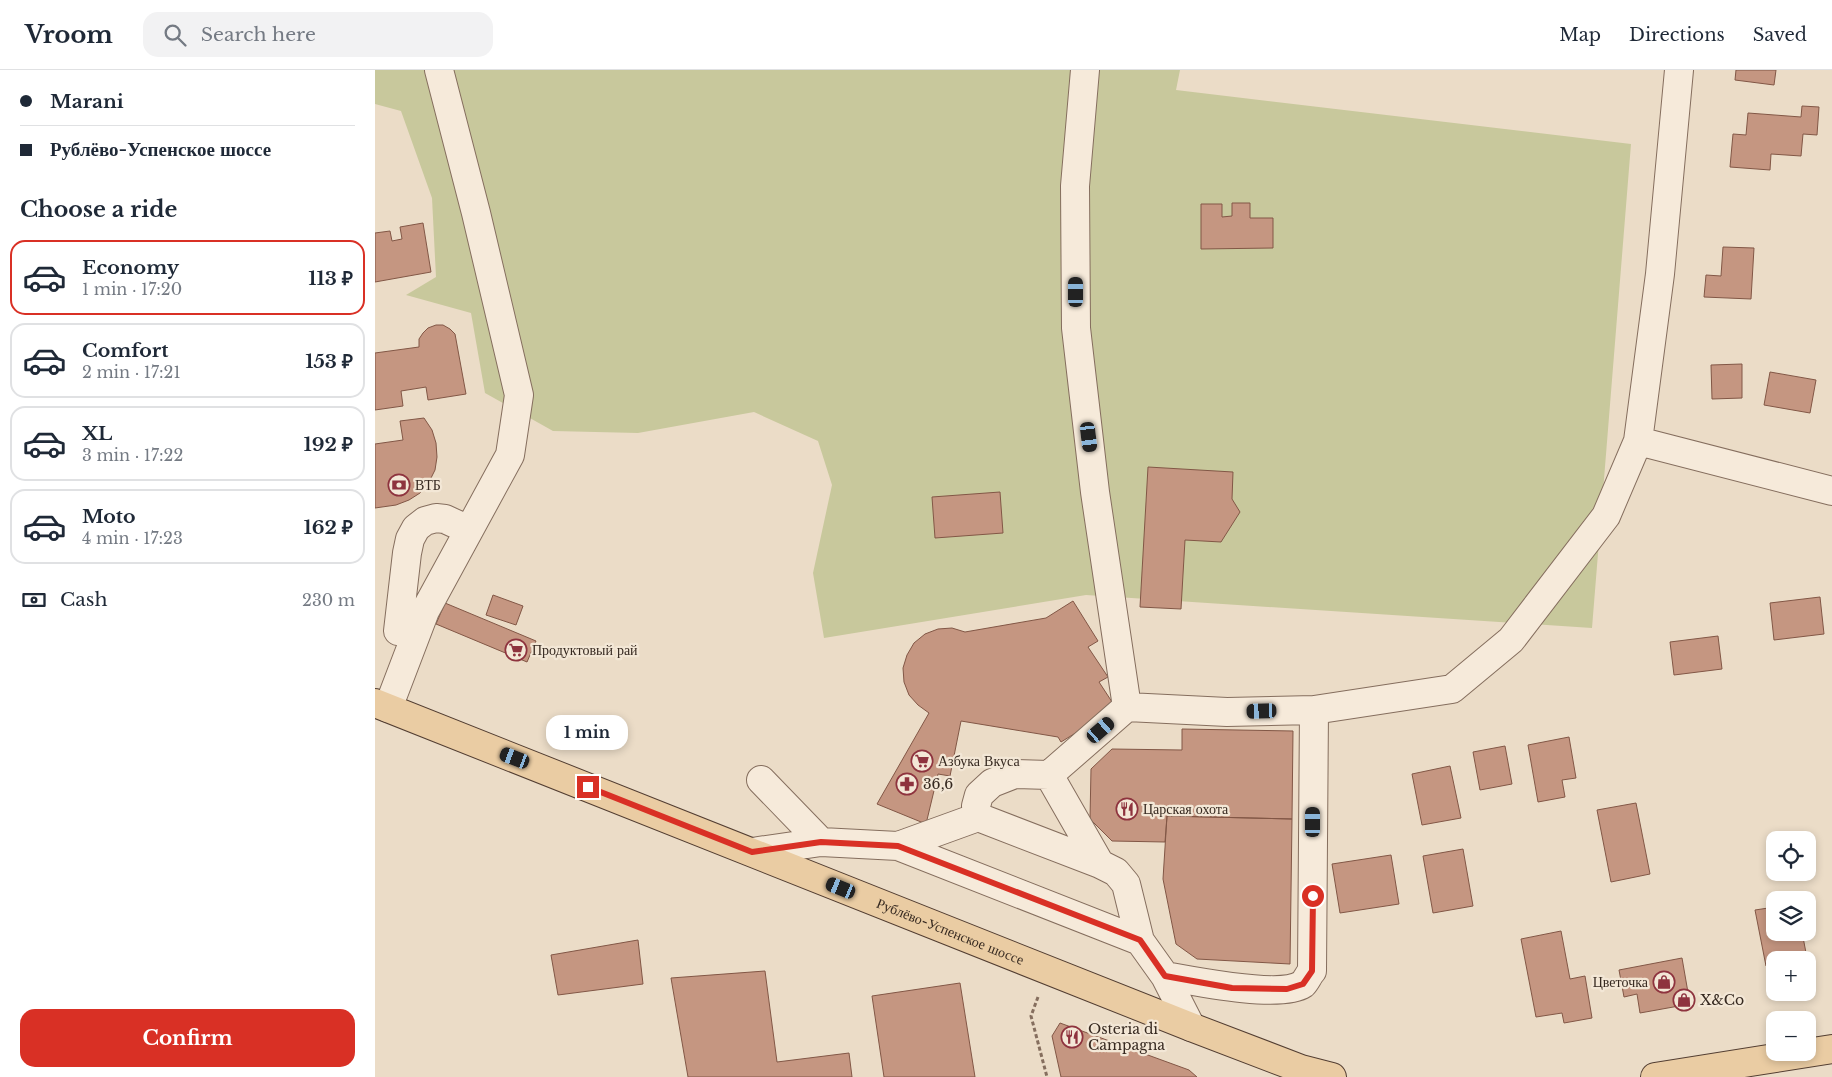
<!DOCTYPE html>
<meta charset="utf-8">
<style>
body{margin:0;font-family:"Libre Baskerville",serif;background:#f2f2f3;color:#1f2937;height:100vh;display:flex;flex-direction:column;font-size:19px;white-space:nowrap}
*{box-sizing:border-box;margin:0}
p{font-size:16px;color:#747a83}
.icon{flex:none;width:28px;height:28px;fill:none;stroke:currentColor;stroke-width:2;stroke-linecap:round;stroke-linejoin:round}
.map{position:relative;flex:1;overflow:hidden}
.sheet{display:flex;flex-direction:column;background:#fff;width:375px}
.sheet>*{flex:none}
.top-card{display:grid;align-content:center;height:110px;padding:0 20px;background:#fff}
.fabs{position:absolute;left:1391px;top:761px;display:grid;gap:10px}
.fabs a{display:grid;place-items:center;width:50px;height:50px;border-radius:10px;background:#fff;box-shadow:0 2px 8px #0003;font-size:25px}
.end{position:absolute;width:22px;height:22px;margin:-11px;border:6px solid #d93025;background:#fff;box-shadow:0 0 0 2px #fff}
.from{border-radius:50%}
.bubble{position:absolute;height:35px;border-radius:15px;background:#fff;box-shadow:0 2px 8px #0003;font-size:16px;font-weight:800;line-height:35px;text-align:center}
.car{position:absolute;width:15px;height:30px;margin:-15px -8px;border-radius:6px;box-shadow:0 0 4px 1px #0007;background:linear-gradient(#222 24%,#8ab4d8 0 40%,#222 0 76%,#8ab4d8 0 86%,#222 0)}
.top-card b{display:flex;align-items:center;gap:18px;height:48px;font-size:19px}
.top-card b+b{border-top:1px solid #e0e1e3}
.top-card i{width:12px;height:12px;background:#1f2937}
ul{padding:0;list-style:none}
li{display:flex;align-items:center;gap:15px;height:75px;margin:0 10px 8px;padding:0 10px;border:2px solid #e0e1e3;border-radius:15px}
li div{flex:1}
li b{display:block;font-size:19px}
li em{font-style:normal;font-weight:800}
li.on{border-color:#d93025}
li>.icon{width:45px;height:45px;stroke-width:1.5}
h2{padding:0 20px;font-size:22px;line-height:60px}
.pay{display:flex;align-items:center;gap:12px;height:55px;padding:0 20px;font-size:19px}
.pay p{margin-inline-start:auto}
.primary-button{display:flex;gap:10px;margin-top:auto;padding:10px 20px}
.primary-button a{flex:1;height:58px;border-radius:15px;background:#d93025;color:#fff;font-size:20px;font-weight:800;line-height:58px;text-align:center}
header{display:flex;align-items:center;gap:30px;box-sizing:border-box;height:70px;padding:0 25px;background:#fff;border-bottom:1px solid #e0e1e3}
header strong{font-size:24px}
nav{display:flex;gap:28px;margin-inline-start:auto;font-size:18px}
.search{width:350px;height:45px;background:#f2f2f3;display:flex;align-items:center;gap:12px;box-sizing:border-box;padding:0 18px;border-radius:15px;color:#747a83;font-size:19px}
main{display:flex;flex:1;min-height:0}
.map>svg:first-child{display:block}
.green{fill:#c8c89c}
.building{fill:#c59681;stroke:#825746}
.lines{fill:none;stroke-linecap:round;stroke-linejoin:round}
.minor-casing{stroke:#856e5e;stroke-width:30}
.major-casing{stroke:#533e32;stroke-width:30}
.path{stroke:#856e5e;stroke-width:3;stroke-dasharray:4 2.5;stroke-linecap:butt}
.minor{stroke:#f6eada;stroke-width:28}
.major{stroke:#eacca3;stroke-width:28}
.route{stroke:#d93025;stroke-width:6}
.labels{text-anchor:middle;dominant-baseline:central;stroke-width:4.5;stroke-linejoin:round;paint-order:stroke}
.poi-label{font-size:14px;fill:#362920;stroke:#f3e7d6;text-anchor:start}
.street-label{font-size:14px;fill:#362920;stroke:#f3e7d6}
</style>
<header>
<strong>Vroom</strong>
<div class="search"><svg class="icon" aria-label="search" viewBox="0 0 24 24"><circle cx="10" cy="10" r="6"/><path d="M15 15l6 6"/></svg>Search here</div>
<nav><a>Map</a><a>Directions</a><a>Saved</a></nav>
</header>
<main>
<section class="sheet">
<div class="top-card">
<b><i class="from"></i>Marani</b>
<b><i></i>Рублёво-Успенское шоссе</b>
</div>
<h2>Choose a ride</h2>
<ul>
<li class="on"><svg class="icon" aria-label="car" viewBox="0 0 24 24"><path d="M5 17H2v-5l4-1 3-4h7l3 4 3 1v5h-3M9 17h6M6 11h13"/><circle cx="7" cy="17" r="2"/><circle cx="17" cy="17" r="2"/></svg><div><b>Economy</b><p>1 min · 17:20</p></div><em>113 ₽</em></li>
<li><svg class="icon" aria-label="car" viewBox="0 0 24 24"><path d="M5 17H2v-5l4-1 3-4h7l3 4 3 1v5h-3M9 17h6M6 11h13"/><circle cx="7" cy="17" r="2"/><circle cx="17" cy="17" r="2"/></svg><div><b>Comfort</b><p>2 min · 17:21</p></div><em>153 ₽</em></li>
<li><svg class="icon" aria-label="car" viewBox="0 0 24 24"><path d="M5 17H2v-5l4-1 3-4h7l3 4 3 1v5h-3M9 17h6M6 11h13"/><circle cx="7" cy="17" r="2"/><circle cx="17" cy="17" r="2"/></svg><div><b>XL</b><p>3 min · 17:22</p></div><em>192 ₽</em></li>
<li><svg class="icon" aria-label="car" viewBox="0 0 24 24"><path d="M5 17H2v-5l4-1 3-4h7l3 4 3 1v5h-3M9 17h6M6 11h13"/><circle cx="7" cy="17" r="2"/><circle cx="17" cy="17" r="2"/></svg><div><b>Moto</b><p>4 min · 17:23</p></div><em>162 ₽</em></li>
</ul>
<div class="pay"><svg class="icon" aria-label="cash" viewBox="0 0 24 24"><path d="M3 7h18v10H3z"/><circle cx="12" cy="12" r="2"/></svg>Cash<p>230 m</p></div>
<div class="primary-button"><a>Confirm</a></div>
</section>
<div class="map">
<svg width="1457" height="1007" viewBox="0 0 1457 1007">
<rect width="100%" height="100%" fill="#ebdcc7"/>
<path class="green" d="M0 0H805L801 20 1256 74 1217 558 711 525 449 568 438 503 457 415 443 371 379 342 263 363 178 361 110 323 96 243 31 225 61 207 57 128 26 41 0 34Z"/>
<path class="building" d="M1361 0H1401L1399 15 1360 10Z
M1427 36 1444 37 1442 65 1428 64 1426 86 1396 84 1395 100 1355 97 1358 64 1371 65 1373 43 1426 47Z
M857 133H875V148H898V178L826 179V134H847V147L857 146Z
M48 153 56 202 0 212V163L15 161 17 171 27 169 25 157Z
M1348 177 1379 178 1376 229 1329 227 1331 205 1346 206Z
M61 255H68L75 259 80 264 91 324 53 330 51 317 26 321 28 336 0 340V283L44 277V269L48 263 53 258Z
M1367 294V328L1337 329 1336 295Z
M1395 302 1441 310 1435 343 1389 335Z
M49 348 57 360 61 373 62 387 60 400 54 412 45 423 34 430 21 435 0 438V374L28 370 25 351Z
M773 397 858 402 857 429 865 442 846 472 810 470 806 539 765 537Z
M625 422 628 463 560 468 557 427Z
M118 525 148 536 141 555 111 545Z
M1445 527 1449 564 1399 570 1395 533Z
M698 531 723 571 713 577 733 607 724 612 741 638 686 672 683 667 586 651 575 706 563 704 551 754 502 734 554 643 543 635 534 625 529 612 528 598 532 585 539 573 550 564 563 559 577 558 590 562 671 548Z
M70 533 161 571 152 592 61 554Z
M1343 566 1347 599 1299 605 1295 572Z
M807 659 918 661 917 749 792 746 790 772 737 771 715 749 716 699 737 679 807 680Z
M1194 667 1201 708 1187 710 1190 727 1163 732 1153 675Z
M1130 676 1137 714 1105 720 1098 682Z
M1075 696 1086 748 1047 755 1037 704Z
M1261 733 1275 804 1236 812 1222 740Z
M792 746 917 749 915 894 822 889 801 874 788 809Z
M1088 779 1098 836 1058 843 1048 786Z
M1016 785 1024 834 965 843 957 794Z
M1400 837V862H1427L1432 888 1400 890V894L1391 896 1380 840Z
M1186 861 1195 909 1210 906 1217 948 1189 953 1187 943 1161 947 1146 869Z
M263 870 268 914 183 925 176 885Z
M1307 888 1315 934 1265 943 1262 924 1249 927 1244 900Z
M390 901 402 992 474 983 477 1007H313L296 908Z
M585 913 600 1007H509L497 926Z
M685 953 814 1000 822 1007H686L677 966Z"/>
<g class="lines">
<g class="minor-casing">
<path id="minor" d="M710 0 700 116 701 258 720 422 752 637
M1263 371 1457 421
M23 561 32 483 35 469 41 458 50 451 61 448 70 449 94 460
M13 638 50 541 135 385 144 325 101 143 64 0
M674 705 725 794 741 802 751 814 765 871
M386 710 446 772
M603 747 725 794
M523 776 603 747 601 736 604 725 617 713 640 704 674 705 752 637 852 642 939 640 1077 619 1136 570 1231 446 1263 371 1285 204 1304 0
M377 782 446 772 523 776 765 871 790 906 816 957
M790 906C818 911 906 929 928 914 931 911 934 904 937 901L939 640"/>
</g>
<g class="major-casing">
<g id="major">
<path id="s1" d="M0 633 816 957 926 999 957 1007"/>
<path d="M1280 1007 1457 979"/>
</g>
</g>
<path class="path" d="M663 927 656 946 672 1007"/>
<use href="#minor" class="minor"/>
<use href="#major" class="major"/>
</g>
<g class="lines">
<path class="route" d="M213 717 377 782 446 772 523 776 765 870 790 906 857 918 912 919 928 914 937 901 938 826"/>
</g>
<defs>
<g id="bank-ring" transform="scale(1.125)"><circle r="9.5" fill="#f3e7d6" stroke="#8e333e" stroke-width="1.5"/><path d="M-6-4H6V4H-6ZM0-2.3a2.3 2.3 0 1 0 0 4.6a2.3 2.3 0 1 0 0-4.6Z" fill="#8e333e"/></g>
<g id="supermarket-ring" transform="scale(1.125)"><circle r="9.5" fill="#f3e7d6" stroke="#8e333e" stroke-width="1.5"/><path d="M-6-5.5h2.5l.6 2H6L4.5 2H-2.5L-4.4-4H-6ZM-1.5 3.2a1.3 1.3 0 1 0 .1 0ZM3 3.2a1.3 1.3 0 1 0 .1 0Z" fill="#8e333e"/></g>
<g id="pharmacy-ring" transform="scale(1.125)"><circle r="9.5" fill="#f3e7d6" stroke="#8e333e" stroke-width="1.5"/><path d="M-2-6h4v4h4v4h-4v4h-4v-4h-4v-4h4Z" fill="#8e333e"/></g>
<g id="restaurant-ring" transform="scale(1.125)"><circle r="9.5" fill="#f3e7d6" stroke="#8e333e" stroke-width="1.5"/><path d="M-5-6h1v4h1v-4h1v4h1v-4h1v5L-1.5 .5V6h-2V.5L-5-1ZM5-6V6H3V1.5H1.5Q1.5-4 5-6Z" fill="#8e333e"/></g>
<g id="shop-ring" transform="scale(1.125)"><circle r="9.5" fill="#f3e7d6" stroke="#8e333e" stroke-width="1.5"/><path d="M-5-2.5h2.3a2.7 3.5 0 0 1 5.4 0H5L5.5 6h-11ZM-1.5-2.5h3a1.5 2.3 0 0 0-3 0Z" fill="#8e333e"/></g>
</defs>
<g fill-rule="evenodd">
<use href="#bank-ring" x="24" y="415"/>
<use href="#supermarket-ring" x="141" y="580"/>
<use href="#supermarket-ring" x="547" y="691"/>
<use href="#pharmacy-ring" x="532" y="714"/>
<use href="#restaurant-ring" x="752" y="739"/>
<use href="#shop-ring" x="1289" y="912"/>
<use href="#shop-ring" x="1309" y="930"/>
<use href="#restaurant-ring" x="697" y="967"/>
</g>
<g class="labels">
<g class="poi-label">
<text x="40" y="415">ВТБ</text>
<text x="157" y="580">Продуктовый рай</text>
<text x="563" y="691">Азбука Вкуса</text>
<text x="548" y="714">36,6</text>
<text x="768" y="739">Царская охота</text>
<text x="1273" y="912" text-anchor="end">Цветочка</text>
<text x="1325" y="930">X&amp;Co</text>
<text x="713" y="959">Osteria di<tspan x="713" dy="16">Campagna</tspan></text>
</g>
<g class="street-label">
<text stroke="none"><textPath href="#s1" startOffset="619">Рублёво-Успенское шоссе</textPath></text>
</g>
</g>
</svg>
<div class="fabs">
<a><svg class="icon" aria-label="locate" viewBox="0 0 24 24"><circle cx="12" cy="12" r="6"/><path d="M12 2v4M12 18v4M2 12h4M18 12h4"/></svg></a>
<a><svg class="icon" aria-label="layers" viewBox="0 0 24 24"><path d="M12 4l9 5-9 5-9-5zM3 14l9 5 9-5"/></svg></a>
<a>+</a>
<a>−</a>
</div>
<i class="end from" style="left:938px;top:826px"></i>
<i class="end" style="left:213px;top:717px"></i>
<div class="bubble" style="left:171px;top:645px;width:82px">1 min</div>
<i class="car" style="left:701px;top:222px;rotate:0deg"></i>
<i class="car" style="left:714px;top:367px;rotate:173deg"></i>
<i class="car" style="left:887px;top:641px;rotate:268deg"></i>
<i class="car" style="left:726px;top:660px;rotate:49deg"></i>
<i class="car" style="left:140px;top:688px;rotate:291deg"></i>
<i class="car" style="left:938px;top:752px;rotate:0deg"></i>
<i class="car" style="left:466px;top:818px;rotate:292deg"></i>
</div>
</main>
